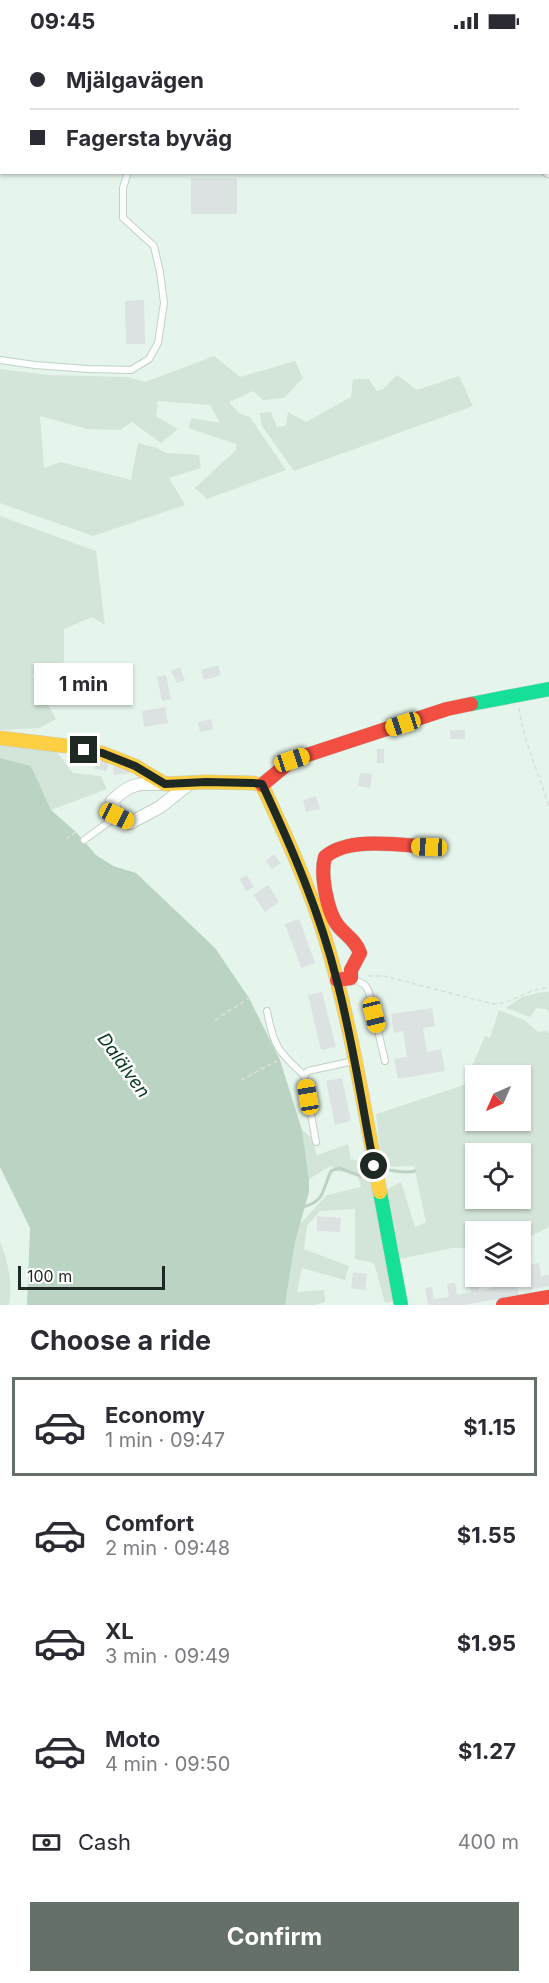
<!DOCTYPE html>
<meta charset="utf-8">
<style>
body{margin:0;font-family:Inter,sans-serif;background:#f2f2f3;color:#2b2b33;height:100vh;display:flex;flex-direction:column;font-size:22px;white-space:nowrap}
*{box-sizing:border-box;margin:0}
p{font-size:20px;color:#7c7c81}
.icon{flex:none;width:33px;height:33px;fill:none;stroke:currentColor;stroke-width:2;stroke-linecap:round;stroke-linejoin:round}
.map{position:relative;height:1263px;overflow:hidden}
.details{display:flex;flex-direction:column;background:#fff;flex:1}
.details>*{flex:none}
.top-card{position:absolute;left:0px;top:0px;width:549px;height:132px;box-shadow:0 2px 4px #0004;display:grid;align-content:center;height:132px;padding:0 30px;background:#fff}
.needle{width:39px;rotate:225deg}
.buttons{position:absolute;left:465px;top:1023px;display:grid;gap:12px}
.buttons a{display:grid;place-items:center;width:66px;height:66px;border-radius:0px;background:#fff;box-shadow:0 2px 4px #0004;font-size:30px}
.scale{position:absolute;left:18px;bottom:15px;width:147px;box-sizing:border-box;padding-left:6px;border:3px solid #1f2923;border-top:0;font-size:16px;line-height:21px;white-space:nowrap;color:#1f2923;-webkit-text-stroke:4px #fff;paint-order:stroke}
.end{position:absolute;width:27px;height:27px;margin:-14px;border:8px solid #1f2923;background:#fff;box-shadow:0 0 0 3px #fff}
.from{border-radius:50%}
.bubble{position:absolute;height:42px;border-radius:0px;background:#fff;box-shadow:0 2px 4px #0004;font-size:20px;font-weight:700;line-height:42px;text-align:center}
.car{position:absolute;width:18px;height:36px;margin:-18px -9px;border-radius:8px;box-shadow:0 0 4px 2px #0007;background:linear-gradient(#f5c518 24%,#345 0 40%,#f5c518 0 76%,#345 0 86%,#f5c518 0)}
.top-card b{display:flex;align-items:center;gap:21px;height:57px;font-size:22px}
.top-card b+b{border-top:2px solid #e1e1e2}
.top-card i{width:15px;height:15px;background:#2b2b33}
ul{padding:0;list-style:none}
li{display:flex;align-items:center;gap:18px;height:99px;margin:0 12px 9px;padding:0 18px;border:3px solid transparent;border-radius:0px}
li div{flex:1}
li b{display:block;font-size:22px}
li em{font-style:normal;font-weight:700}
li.selected{border-color:#657069}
li>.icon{width:54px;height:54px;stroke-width:1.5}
h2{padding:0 30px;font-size:27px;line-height:72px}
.pay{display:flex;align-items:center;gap:15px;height:66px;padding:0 30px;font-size:22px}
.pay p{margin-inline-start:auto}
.action{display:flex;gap:12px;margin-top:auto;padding:12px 30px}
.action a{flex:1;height:69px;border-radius:0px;background:#657069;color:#fff;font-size:24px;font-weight:700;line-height:69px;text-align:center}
.status{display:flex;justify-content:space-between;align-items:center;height:42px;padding:0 30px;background:#fff;direction:ltr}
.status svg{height:16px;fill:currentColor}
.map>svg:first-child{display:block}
.green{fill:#d3e4d8;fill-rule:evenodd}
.water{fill:#bbd3c2}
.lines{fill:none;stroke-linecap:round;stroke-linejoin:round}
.stream{stroke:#bbd3c2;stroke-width:3}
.building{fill:#dce1e2}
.lane-casing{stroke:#c3d0c7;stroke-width:8}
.street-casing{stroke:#c3d0c7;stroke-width:14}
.fast-casing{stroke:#c3d0c7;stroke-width:15}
.slow-casing{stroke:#c3d0c7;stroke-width:15}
.jam-casing{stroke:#c3d0c7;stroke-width:15}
.path{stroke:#dadedb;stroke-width:1.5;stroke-dasharray:4.5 3;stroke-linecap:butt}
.lane{stroke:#fbfefc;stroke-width:6}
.street{stroke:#fbfefc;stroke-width:12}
.fast{stroke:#16e098;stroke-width:14}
.slow{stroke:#ffcf43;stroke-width:14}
.jam{stroke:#f24e42;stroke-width:14}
.route{stroke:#1f2923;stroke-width:8}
.labels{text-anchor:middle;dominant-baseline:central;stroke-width:5;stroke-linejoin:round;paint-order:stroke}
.water-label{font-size:18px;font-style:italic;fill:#04381d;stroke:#fff}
</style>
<div class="status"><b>09:45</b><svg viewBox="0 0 49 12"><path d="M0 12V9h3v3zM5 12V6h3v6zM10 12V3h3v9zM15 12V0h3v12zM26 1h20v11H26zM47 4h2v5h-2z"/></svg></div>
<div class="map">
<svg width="549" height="1263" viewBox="0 0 549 1263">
<rect width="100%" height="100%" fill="#e6f5eb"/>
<path class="green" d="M214 314 240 335 295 319 303 336 284 356 263 358 253 349 229 360 240 372 250 375 286 428 207 457 195 446 236 408V402L188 386 192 376 220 381 210 363 158 359 156 374 178 387 161 401 132 380 120 388 87 387 40 374 44 426 61 420 131 438 138 401 157 406 166 411 199 413 201 426 169 436 185 463 93 494 0 461V327L49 333 127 335 145 340Z
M397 333 417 348 459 334 473 364 294 429 262 384 260 371 271 370 277 385 286 384 288 370 306 380 351 355 353 337H369L377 349 383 347Z
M0 474 96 509 105 583 92 575 64 587V620L32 633 56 677 39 686 0 688Z
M0 703 54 706 73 731 101 734 107 747 51 768 31 724 0 716Z
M542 950H549V970L546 967 536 966 530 975 506 966 522 955Z
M499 968 524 978 538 990 545 989 549 991V1185L521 1199 520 1190H476L475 1206H452L400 1217 387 1147 401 1140 415 1185 426 1180 414 1124 382 1125 376 1072 464 1043 485 994 490 996ZM476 1034H520V1078H476ZM476 1112H520V1156H476Z
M302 1088 311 1095 317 1113 348 1102 351 1117 369 1121 396 1259 385 1261 374 1221 355 1217V1167L320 1169 307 1184 304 1207 349 1224 345 1238 302 1226 297 1250 324 1248 325 1260 315 1263H285L295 1200 300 1182 327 1153 361 1145 357 1132 337 1129 331 1124 309 1137Z
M0 1200C8 1218 13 1243 9 1263H0Z"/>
<path class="water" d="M0 716 31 724 51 768 76 790 96 813 113 824 136 831 215 906 249 956 280 1018 302 1088 309 1137V1150L295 1200 285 1263H27L30 1186 0 1125Z"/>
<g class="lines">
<path class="stream" d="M382 1127C393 1128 405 1132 415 1129
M303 1165C326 1159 322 1147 331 1129L339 1126 363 1135 371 1131"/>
</g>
<path class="building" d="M191 136H237V172H191Z
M144 258 145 302H126L125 259Z
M218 623 221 633 204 638 201 628Z
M180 625 185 638 177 641 171 629Z
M166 633 171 657 162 659 157 635Z
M165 665 168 681 144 685 142 669Z
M212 677 213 687 200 690 198 680Z
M450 688H465V697H450Z
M377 707H384V721H377Z
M96 717 109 719 107 729 94 727Z
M129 724 130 731 114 733 113 725Z
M360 731 372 732 370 746 358 744Z
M316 754 320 767 306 770 303 758Z
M274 812 281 821 272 827 266 819Z
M247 833 254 845 246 849 240 837Z
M268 843 279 860 265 870 253 853Z
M299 877 315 921 301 926 285 882Z
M322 950 336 1005 321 1008 308 953Z
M432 966 435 984 423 986 427 1010 441 1007 445 1029 398 1037 394 1017 407 1015 403 989 394 991 391 972Z
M342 1036 351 1079 335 1083 326 1039Z
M317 1174 341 1176 340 1190 317 1189Z
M539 1221 541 1234 549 1233V1244L529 1248 527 1223Z
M353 1230 367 1232 365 1248 351 1246Z
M491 1234H500L502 1245 517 1242 519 1253 465 1263H428L425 1246 432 1245 434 1257 449 1255 447 1242 455 1241 457 1253 471 1250 469 1237 477 1236 479 1249 493 1246Z"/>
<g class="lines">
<g class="lane-casing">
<path id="lane" d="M0 318 35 323 88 327 131 328 149 317 158 301 164 261 160 230 154 204 123 176V146L128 130
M84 798 117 774
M351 936 365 943 369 950 385 1019
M267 969C273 1003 279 1011 304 1033
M316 1100 304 1033 308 1029 354 1019"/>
</g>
<g class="street-casing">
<path id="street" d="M548 129H549
M163 742C139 741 130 741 112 759L117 774 130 781 160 765 189 742"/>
</g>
<g class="fast-casing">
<path id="fast" d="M471 662 549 647
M380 1150 401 1263"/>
</g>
<g class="slow-casing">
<path id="slow" d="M0 696 67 704 102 711 135 724 165 742 206 740 253 741 262 743
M262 743C286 794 310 846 326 899 351 981 364 1066 380 1150"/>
</g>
<g class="jam-casing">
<path id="jam" d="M262 743 292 718 447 667 471 662
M337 938 351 936V928L360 911C356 899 347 894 339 885 327 871 320 832 325 815 348 794 400 803 429 805
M503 1263 549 1255"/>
</g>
<path class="path" d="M0 14H2
M519 666C524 701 539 732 549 765
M66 797 76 790
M368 934H384L493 962C513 962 528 946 549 946
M215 978 249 956
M241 1038 277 1019"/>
<use href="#lane" class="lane"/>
<use href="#street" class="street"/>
<use href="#fast" class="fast"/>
<use href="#slow" class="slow"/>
<use href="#jam" class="jam"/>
</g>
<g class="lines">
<path class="route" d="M84 708 102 711 135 724 165 742 206 740 253 741 262 742C292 806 320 871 337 939 353 1000 362 1063 374 1124"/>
</g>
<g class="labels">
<g class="water-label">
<text transform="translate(124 1023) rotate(54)">Dalälven</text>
</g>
</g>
</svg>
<div class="buttons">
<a><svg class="needle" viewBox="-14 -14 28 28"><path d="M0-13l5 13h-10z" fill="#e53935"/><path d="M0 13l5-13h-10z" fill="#7c7c81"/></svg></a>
<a><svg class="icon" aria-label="locate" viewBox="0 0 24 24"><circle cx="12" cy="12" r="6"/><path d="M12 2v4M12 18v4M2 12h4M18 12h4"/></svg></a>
<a><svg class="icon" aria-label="layers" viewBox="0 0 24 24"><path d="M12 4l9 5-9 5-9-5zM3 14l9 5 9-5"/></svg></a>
</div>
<div class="scale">100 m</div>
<i class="end from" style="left:374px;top:1124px"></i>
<i class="end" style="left:84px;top:708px"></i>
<div class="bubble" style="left:34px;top:621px;width:99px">1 min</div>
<i class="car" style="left:403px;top:682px;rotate:252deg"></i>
<i class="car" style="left:292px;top:718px;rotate:72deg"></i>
<i class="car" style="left:117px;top:774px;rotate:116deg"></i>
<i class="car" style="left:429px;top:805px;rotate:272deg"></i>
<i class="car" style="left:374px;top:973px;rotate:166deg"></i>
<i class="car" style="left:308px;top:1055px;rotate:350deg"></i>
<div class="top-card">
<b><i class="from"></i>Mjälgavägen</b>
<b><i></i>Fagersta byväg</b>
</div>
</div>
<section class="details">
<h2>Choose a ride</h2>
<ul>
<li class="selected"><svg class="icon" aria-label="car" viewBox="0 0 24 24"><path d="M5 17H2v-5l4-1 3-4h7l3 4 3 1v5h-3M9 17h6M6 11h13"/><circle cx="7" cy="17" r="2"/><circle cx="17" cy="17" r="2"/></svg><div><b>Economy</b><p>1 min · 09:47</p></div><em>$1.15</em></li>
<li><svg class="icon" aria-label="car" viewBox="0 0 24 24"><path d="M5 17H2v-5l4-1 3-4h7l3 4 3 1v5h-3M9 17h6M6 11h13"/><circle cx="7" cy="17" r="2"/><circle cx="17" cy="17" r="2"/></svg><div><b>Comfort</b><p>2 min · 09:48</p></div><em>$1.55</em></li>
<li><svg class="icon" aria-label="car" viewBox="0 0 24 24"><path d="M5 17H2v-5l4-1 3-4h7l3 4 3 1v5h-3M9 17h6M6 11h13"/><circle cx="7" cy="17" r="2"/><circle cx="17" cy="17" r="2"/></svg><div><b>XL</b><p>3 min · 09:49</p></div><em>$1.95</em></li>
<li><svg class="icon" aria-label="car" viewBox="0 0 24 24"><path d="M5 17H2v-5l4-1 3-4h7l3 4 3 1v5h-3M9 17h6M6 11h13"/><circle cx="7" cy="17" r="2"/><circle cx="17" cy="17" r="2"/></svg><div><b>Moto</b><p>4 min · 09:50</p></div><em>$1.27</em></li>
</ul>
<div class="pay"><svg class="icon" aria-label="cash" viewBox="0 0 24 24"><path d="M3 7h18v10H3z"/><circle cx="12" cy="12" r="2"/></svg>Cash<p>400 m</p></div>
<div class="action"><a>Confirm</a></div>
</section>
